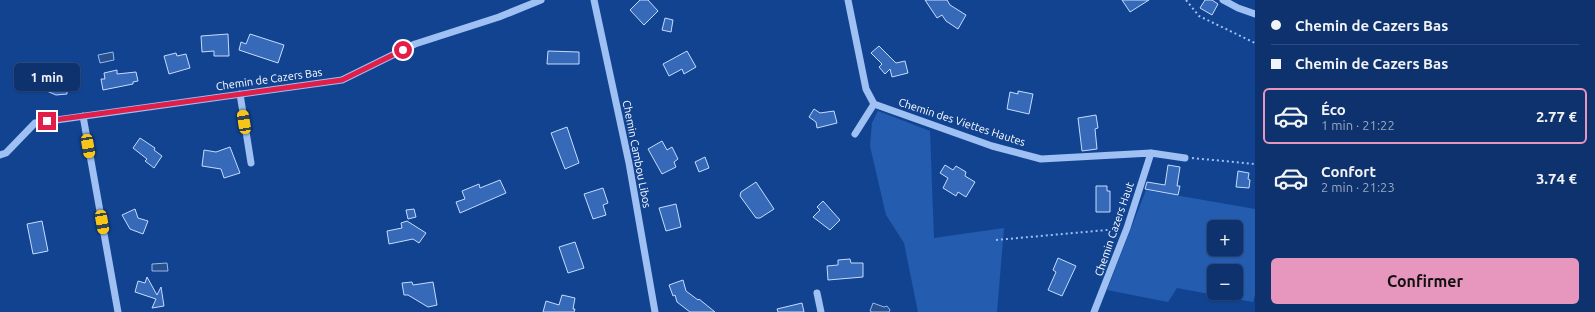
<!DOCTYPE html>
<html lang="fr">
<meta charset="utf-8">
<style>
body{margin:0;font-family:Ubuntu,sans-serif;background:#173a72;color:#f1f3f6;height:100vh;display:flex;flex-direction:column;font-size:15px;white-space:nowrap}
*{box-sizing:border-box;margin:0}
p{font-size:13px;color:#9baac2}
.icon{flex:none;width:22px;height:22px;fill:none;stroke:currentColor;stroke-width:2;stroke-linecap:round;stroke-linejoin:round}
.map{position:relative;flex:1;overflow:hidden}
.drawer{display:flex;flex-direction:column;background:#0e326d;width:340px}
.drawer>*{flex:none}
.guide{display:grid;align-content:center;height:88px;padding:0 16px;background:#0e326d}
.tools{position:absolute;left:1207px;top:220px;display:grid;gap:8px}
.tools a{display:grid;place-items:center;width:36px;height:36px;border-radius:6px;background:#0e326d;box-shadow:0 1px 3px #0004,0 0 0 1px #2e4d80;font-size:20px}
.end{position:absolute;width:18px;height:18px;margin:-9px;border:5px solid #e11d48;background:#fff;box-shadow:0 0 0 2px #fff}
.from{border-radius:50%}
.bubble{position:absolute;height:28px;border-radius:6px;background:#0e326d;box-shadow:0 1px 3px #0004,0 0 0 1px #2e4d80;font-size:13px;font-weight:700;line-height:28px;text-align:center}
.car{position:absolute;width:12px;height:24px;margin:-12px -6px;border-radius:5px;box-shadow:0 0 3px 1px #0007;background:linear-gradient(#f5c518 24%,#345 0 40%,#f5c518 0 76%,#345 0 86%,#f5c518 0)}
.guide b{display:flex;align-items:center;gap:14px;height:38px;font-size:15px}
.guide b+b{border-top:1px solid #2e4d80}
.guide i{width:10px;height:10px;background:#f1f3f6}
ul{padding:0;list-style:none}
li{display:flex;align-items:center;gap:12px;height:56px;margin:0 8px 6px;padding:0 8px;border:2px solid transparent;border-radius:6px}
li div{flex:1}
li b{display:block;font-size:15px}
li em{font-style:normal;font-weight:700}
li.current{border-color:#e797bd}
li>.icon{width:36px;height:36px;stroke-width:1.5}
.action{display:flex;gap:8px;margin-top:auto;padding:8px 16px}
.action a{flex:1;height:46px;border-radius:6px;background:#e797bd;color:#111;font-size:16px;font-weight:700;line-height:46px;text-align:center}
main{display:flex;flex:1;min-height:0}
.map>svg:first-child{display:block}
.green{fill:#245cb0;fill-rule:evenodd}
.water{fill:#2b4f89;stroke:#90baf5}
.building{fill:#366ab8;stroke:#c5dbfd}
.lines{fill:none;stroke-linecap:round;stroke-linejoin:round}
.path{stroke:#9ec0f2;stroke-width:2;stroke-dasharray:2 3;stroke-linecap:butt}
.minor{stroke:#9ec0f2;stroke-width:7}
.route{stroke:#e11d48;stroke-width:5}
.labels{text-anchor:middle;dominant-baseline:central;stroke-width:4;stroke-linejoin:round;paint-order:stroke}
.street-label{font-size:11px;fill:#fff;stroke:#124391}
</style>
<main>
<div class="map">
<svg width="1255" height="312" viewBox="0 0 1255 312">
<rect width="100%" height="100%" fill="#124391"/>
<path class="green" d="M878 111 930 131 934 238 1004 228 997 312H918L904 243 886 215 870 146 872 123Z
M1146 190 1255 209V295L1253 302 1177 288 1168 302 1107 290ZM1214 227H1236V249H1214ZM1214 271H1236V293H1214Z"/>
<path class="water" d="M113 52 114 60 100 63 98 55Z
M167 263 168 271H152V264Z
M873 303 884 307 887 306 890 310 889 312H872L870 311Z"/>
<path class="building" d="M640 0H648L658 11 644 25 630 10Z
M925 0H947L950 5 966 15 958 29 946 21 942 15 937 18Z
M1122 0H1149L1130 12Z
M1205 0H1212L1218 4 1212 15 1200 8Z
M665 18 673 20 671 32 662 30Z
M228 34 229 56H214V51L202 52 201 36Z
M250 34 284 45 278 63 239 50 241 42 246 44Z
M879 46 896 63 905 61 908 73 892 77 890 69 885 74 879 67 882 64 871 53Z
M548 51 579 52V64H547Z
M687 51 696 67 684 74 682 69 669 76 663 64Z
M176 53 177 56 186 54 190 68 169 74 164 56Z
M117 70V74L136 72 138 81 133 82V84L103 90 101 79H105L104 73Z
M45 76 55 81 70 79 71 90H67V94L56 95 40 88Z
M1018 91 1033 94 1029 114 1007 109 1010 92 1018 94Z
M814 109 820 113 834 111 837 123 817 128 816 122 809 117Z
M1096 115 1098 128 1095 129 1097 149 1082 151 1078 118Z
M567 127 579 163 565 169 551 133Z
M140 138 155 148 154 150 162 156 154 168 145 161 147 159 133 148Z
M662 141 667 150 672 147 678 159 674 162 676 167 662 174 648 149Z
M230 147 240 173 224 178 221 169 202 166 204 150 216 152Z
M705 157 709 168 699 172 695 162Z
M945 165 953 170 956 166 966 172 965 176 975 182 966 197 958 192 956 196 943 188 948 178 940 173Z
M1168 165 1180 167 1177 186H1180L1178 195 1145 189 1147 182 1165 185Z
M1238 171 1249 173 1248 179 1250 180 1249 188 1236 187Z
M500 180 506 193 460 213 456 202 465 199 462 191 479 184 480 188Z
M756 182 774 209 760 218H756L740 196 741 192Z
M1096 186H1107V191H1110V212H1096Z
M603 188 608 203 603 205 606 215 593 219 584 194Z
M823 201 840 220 830 230 813 217 820 210 817 207Z
M676 204 681 227 666 231 659 208Z
M135 209 138 218 148 221 143 234 130 229 122 215Z
M414 209 416 217 408 219 406 210Z
M42 221 48 251 33 254 27 224Z
M407 221 426 233 419 243 413 239 389 244 387 231 402 228 401 223Z
M575 242 584 268 568 273 559 247Z
M1058 258 1076 266 1062 296 1048 290 1056 272 1053 270Z
M850 259 851 263H863V277L828 280 827 266 838 265V260Z
M147 277 157 295 161 287 164 306 152 308 156 299 135 292 138 281 145 283Z
M683 280 686 291 698 300 699 299 715 312H690L677 302 675 295 673 296 669 285Z
M412 282 413 285 433 282 437 305 428 307 408 295H404L402 283Z
M562 295 575 298 573 309H575L574 312H543L546 301 559 305Z
M802 303 804 312H778L777 309Z"/>
<g class="lines">
<path class="path" d="M1186 0 1199 16 1255 43
M1192 158 1255 164
M996 240 1118 229"/>
<path class="minor" d="M594 0 629 163 655 312
M848 0 866 89 874 104 992 146 1041 159 1151 153 1185 158
M1223 0 1238 8 1255 14
M240 94 251 163
M83 116 118 312
M855 134 874 104
M0 155 6 153 35 123 342 80 415 44 499 17 541 0
M817 293 821 312
M1094 312 1127 228 1151 153"/>
</g>
<g class="lines">
<path class="route" d="M47 121 342 80 403 50"/>
</g>
<g class="labels">
<g class="street-label">
<text transform="translate(269 79) rotate(-8)">Chemin de Cazers Bas</text>
<text transform="translate(962 122) rotate(18)">Chemin des Viettes Hautes</text>
<text transform="translate(637 154) rotate(79)">Chemin Cambou Libos</text>
<text transform="translate(1114 229) rotate(-71)">Chemin Cazers Haut</text>
</g>
</g>
</svg>
<div class="tools">
<a>+</a>
<a>−</a>
</div>
<i class="end from" style="left:403px;top:50px"></i>
<i class="end" style="left:47px;top:121px"></i>
<div class="bubble" style="left:14px;top:63px;width:66px">1 min</div>
<i class="car" style="left:244px;top:122px;rotate:351deg"></i>
<i class="car" style="left:88px;top:146px;rotate:170deg"></i>
<i class="car" style="left:102px;top:222px;rotate:170deg"></i>
</div>
<section class="drawer">
<div class="guide">
<b><i class="from"></i>Chemin de Cazers Bas</b>
<b><i></i>Chemin de Cazers Bas</b>
</div>
<ul>
<li class="current"><svg class="icon" aria-label="car" viewBox="0 0 24 24"><path d="M5 17H2v-5l4-1 3-4h7l3 4 3 1v5h-3M9 17h6M6 11h13"/><circle cx="7" cy="17" r="2"/><circle cx="17" cy="17" r="2"/></svg><div><b>Éco</b><p>1 min · 21:22</p></div><em>2.77 €</em></li>
<li><svg class="icon" aria-label="car" viewBox="0 0 24 24"><path d="M5 17H2v-5l4-1 3-4h7l3 4 3 1v5h-3M9 17h6M6 11h13"/><circle cx="7" cy="17" r="2"/><circle cx="17" cy="17" r="2"/></svg><div><b>Confort</b><p>2 min · 21:23</p></div><em>3.74 €</em></li>
</ul>
<div class="action"><a>Confirmer</a></div>
</section>
</main>
